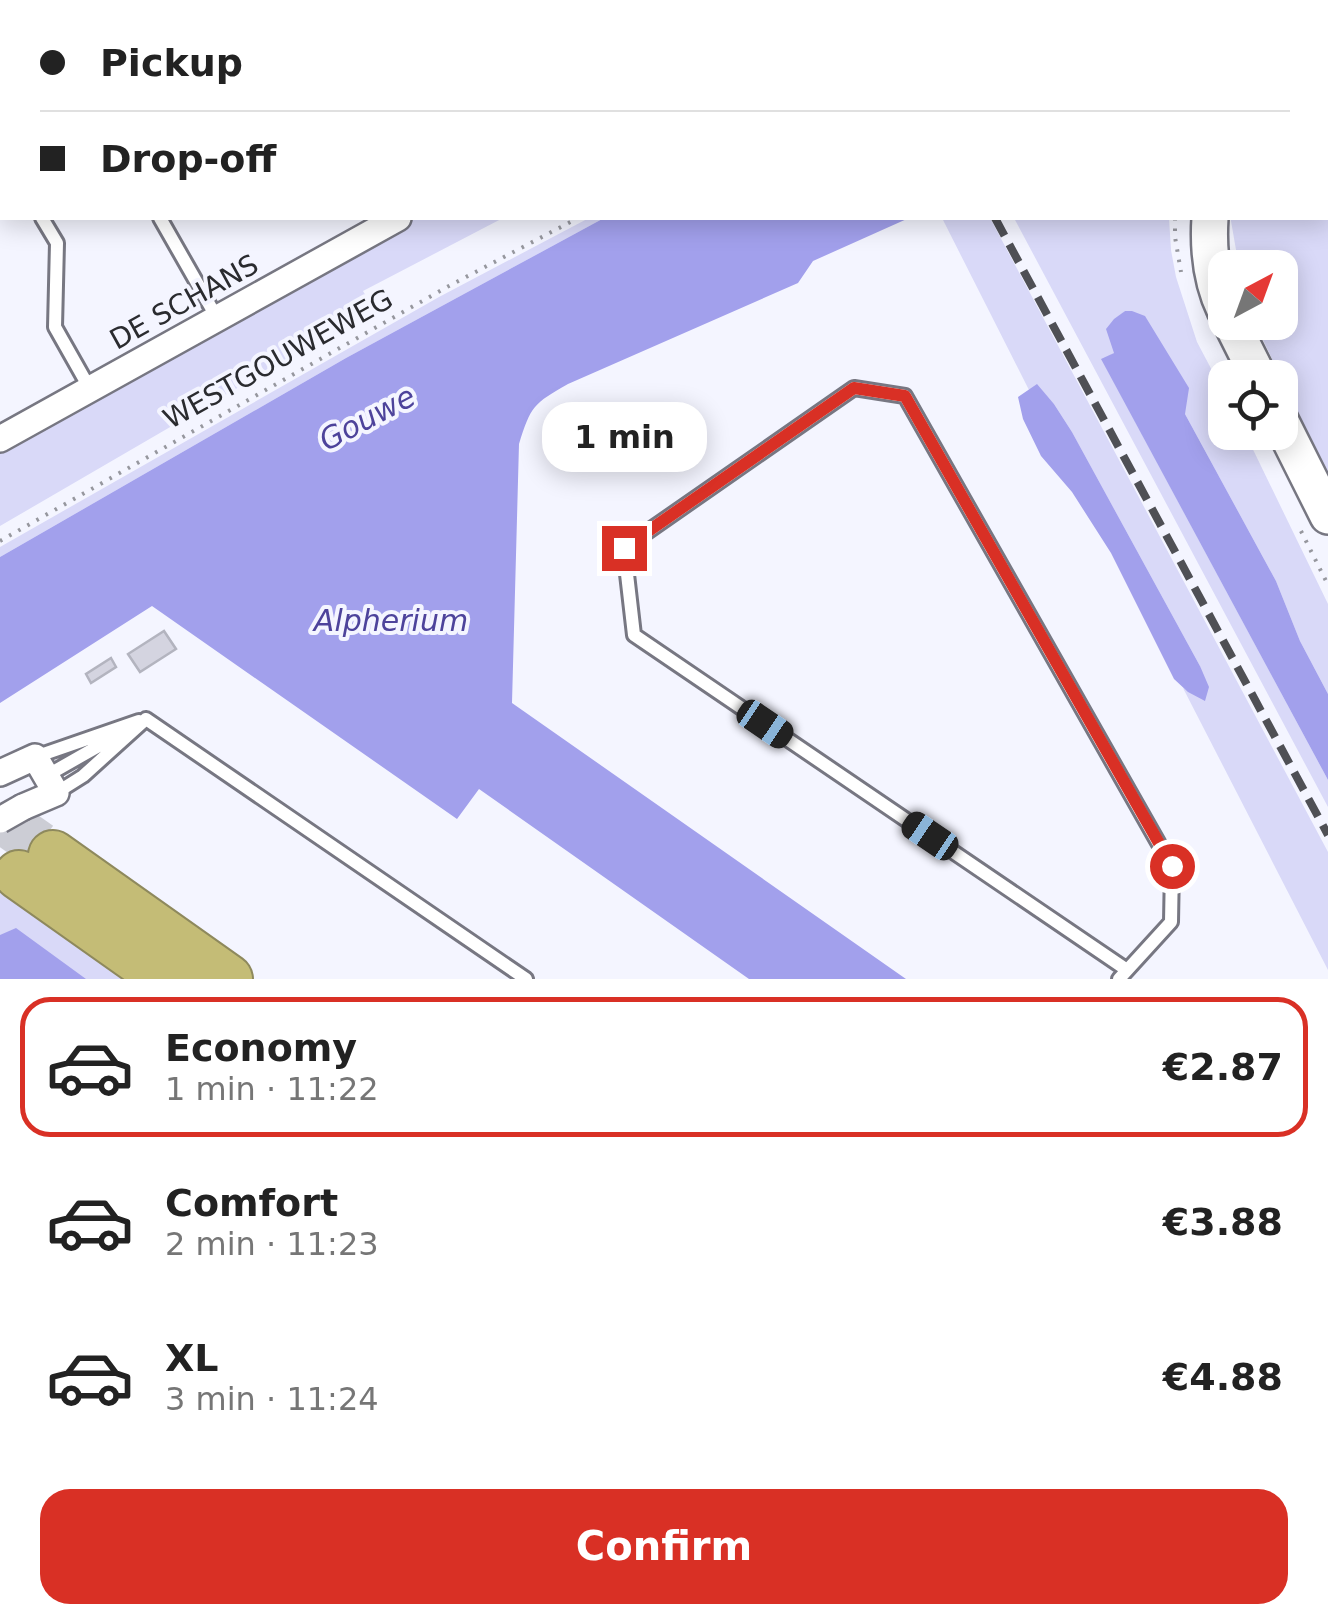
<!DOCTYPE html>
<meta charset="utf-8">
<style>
body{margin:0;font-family:"DejaVu Sans",sans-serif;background:#f6f6f6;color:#222;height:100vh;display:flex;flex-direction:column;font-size:38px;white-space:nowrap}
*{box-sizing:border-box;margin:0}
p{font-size:32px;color:#767676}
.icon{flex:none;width:55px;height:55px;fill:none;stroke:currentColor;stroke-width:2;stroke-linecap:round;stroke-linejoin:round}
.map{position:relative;height:979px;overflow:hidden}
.details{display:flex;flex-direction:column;background:#fff;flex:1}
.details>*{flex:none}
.top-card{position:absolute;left:0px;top:0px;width:1330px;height:220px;box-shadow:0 5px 25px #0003;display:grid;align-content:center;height:220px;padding:0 40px;background:#fff}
.needle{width:65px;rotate:41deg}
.controls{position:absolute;left:1208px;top:250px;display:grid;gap:20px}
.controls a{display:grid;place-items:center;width:90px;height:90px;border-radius:20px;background:#fff;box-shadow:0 5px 25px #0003;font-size:50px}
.end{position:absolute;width:45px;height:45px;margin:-22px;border:12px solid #d93025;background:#fff;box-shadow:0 0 0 5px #fff}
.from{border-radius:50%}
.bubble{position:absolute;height:70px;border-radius:30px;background:#fff;box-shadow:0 5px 25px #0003;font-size:32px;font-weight:800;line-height:70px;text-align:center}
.car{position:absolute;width:30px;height:60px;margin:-30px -15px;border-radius:12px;box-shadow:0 0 8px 2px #0007;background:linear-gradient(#222 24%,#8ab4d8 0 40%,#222 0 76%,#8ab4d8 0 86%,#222 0)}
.top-card b{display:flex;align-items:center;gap:35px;height:95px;font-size:38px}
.top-card b+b{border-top:2px solid #e0e0e0}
.top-card i{width:25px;height:25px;background:#222}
ul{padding:18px 0 0;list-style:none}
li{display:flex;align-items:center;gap:30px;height:140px;margin:0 20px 15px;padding:0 20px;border:5px solid transparent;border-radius:30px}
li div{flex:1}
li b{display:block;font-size:38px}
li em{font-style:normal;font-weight:800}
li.selected{border-color:#d93025}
li>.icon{width:90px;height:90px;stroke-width:1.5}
.button{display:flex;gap:20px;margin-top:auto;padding:20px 40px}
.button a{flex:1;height:115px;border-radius:30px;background:#d93025;color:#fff;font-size:40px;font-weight:800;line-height:115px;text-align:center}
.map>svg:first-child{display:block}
.green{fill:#d9d9f8}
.water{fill:#a2a0ec}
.building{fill:#d4d4e0;stroke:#b3b4bf;stroke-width:2.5}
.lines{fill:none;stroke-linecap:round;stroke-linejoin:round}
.highway-tunnel{stroke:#cccdd5;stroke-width:48;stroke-dasharray:48 24;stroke-linecap:butt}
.lane-casing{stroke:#777782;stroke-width:18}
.street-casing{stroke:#777782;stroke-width:30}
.secondary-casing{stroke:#777782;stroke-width:40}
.highway-casing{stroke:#8e895d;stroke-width:52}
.path{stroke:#96979e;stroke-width:4;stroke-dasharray:2.5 8;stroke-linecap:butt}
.lane{stroke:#fff;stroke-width:12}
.street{stroke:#fff;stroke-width:25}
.secondary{stroke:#fff;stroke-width:35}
.highway{stroke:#c4bc76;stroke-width:48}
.rail{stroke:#4f5055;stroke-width:8;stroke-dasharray:20 10;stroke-linecap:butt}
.street-bridge-casing{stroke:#777782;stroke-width:30;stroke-linecap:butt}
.street-bridge{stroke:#fff;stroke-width:25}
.route{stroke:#d93025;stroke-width:12}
.labels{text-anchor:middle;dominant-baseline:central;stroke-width:8;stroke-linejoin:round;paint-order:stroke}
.street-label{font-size:28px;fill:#2a2b2f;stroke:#f4f5ff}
.water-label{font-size:30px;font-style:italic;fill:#4d439b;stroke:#f4f5ff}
</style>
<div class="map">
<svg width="1328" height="979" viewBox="0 0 1328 979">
<rect width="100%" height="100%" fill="#f4f5ff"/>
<path class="green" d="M1328 89V477L1255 323 1280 322V268L1239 267 1231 221V218H1328Z
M417 218H503L363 291 376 313 251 380 0 526V451Z
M589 218H604L346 358 0 557V547L439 297Z
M942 218H990L1328 852V970L1183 688 1205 700 1200 666 1072 432 1054 404 1037 385 1029 390Z
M1014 218H1169L1171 250 1176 277 1197 342 1225 395V432L1245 433 1328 604V694L1300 641 1276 581 1185 414 1132 311H1125L1118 317 1114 353 1102 360 1328 780V807Z
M0 884 129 979H0Z"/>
<path class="water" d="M604 218H909L813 261 798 283 568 384C533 404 531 406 519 444L512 703 906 979H749L479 789 457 819 152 606 0 703V557L346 358Z
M1125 311H1132L1145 316 1189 388 1185 414 1276 581 1300 641 1328 694V780L1101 359 1114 353 1106 329 1114 319Z
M1037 384 1054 404 1072 432 1200 666 1209 687 1205 701 1188 692 1174 679 1111 553 1072 492 1041 456 1023 419 1018 397Z
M16 928 86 979H0V935Z"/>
<path class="building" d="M164 631 176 649 140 672 128 654Z
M111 658 116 667 91 683 86 674Z"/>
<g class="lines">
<path class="highway-tunnel" d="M0 818 53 855"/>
<g class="lane-casing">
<path id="lane" d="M26 2 31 0
M0 18 2 16
M0 145 2 150
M42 218 57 243 55 327 90 389
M160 218 217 318
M146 719 526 979
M35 757 139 721
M46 776 118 735
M56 793 83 776 146 719
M1119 979 1171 922 1172 867 905 396 854 388 624 548 634 635 1127 970"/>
</g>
<g class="street-casing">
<path id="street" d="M452 0 456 2
M678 2 692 0
M0 439 398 218
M0 773 35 757 56 793 23 807"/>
</g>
<g class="secondary-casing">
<path id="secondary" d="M1210 218C1208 249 1211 281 1225 310
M1231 322 1259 378
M1280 420 1328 516"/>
</g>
<g class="highway-casing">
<path id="highway" d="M53 855 228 979
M19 875 166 979"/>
</g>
<path class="path" d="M828 0 829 2
M837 2 845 0
M1175 218V237L1181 272
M1301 531 1328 585
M0 541 447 287 578 218"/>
<use href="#lane" class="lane"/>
<use href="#street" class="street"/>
<use href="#secondary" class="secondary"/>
<use href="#highway" class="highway"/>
<path class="rail" d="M878 0 879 2
M995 218 1328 835"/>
<g class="street-bridge-casing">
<path id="street-bridge" d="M0 820 23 807"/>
</g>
<use href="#street-bridge" class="street-bridge"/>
</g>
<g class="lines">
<path class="route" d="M624 548 854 388 905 396 1172 866"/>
</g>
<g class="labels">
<g class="street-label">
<text transform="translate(184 302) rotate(-29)">DE SCHANS</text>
<text transform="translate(278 359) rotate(-29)">WESTGOUWEWEG</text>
</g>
<g class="water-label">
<text transform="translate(367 418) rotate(-28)">Gouwe</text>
<text x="391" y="620">Alpherium</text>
</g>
</g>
</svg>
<div class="controls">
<a><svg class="needle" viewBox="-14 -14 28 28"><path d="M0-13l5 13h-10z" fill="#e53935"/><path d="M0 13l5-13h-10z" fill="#767676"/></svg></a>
<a><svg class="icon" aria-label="locate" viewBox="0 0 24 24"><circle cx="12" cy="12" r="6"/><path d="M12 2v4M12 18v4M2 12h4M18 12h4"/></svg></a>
</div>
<i class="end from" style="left:1172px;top:866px"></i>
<i class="end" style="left:624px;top:548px"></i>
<div class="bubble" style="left:542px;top:402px;width:165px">1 min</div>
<i class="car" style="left:765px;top:724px;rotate:124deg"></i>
<i class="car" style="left:930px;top:836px;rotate:304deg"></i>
<div class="top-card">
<b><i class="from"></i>Pickup</b>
<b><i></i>Drop-off</b>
</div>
</div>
<section class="details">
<ul>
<li class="selected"><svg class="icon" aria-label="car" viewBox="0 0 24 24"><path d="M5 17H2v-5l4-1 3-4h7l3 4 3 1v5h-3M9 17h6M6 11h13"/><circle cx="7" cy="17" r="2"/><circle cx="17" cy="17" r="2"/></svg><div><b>Economy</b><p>1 min · 11:22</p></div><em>€2.87</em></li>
<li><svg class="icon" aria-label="car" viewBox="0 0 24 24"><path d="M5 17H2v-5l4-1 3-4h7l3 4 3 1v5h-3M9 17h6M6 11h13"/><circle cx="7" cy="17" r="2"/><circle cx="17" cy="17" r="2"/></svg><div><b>Comfort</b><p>2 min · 11:23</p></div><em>€3.88</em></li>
<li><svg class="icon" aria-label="car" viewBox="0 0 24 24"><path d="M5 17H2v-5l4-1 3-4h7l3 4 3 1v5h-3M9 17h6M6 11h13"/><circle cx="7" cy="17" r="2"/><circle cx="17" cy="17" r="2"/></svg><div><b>XL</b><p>3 min · 11:24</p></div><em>€4.88</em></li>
</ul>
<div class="button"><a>Confirm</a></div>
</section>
